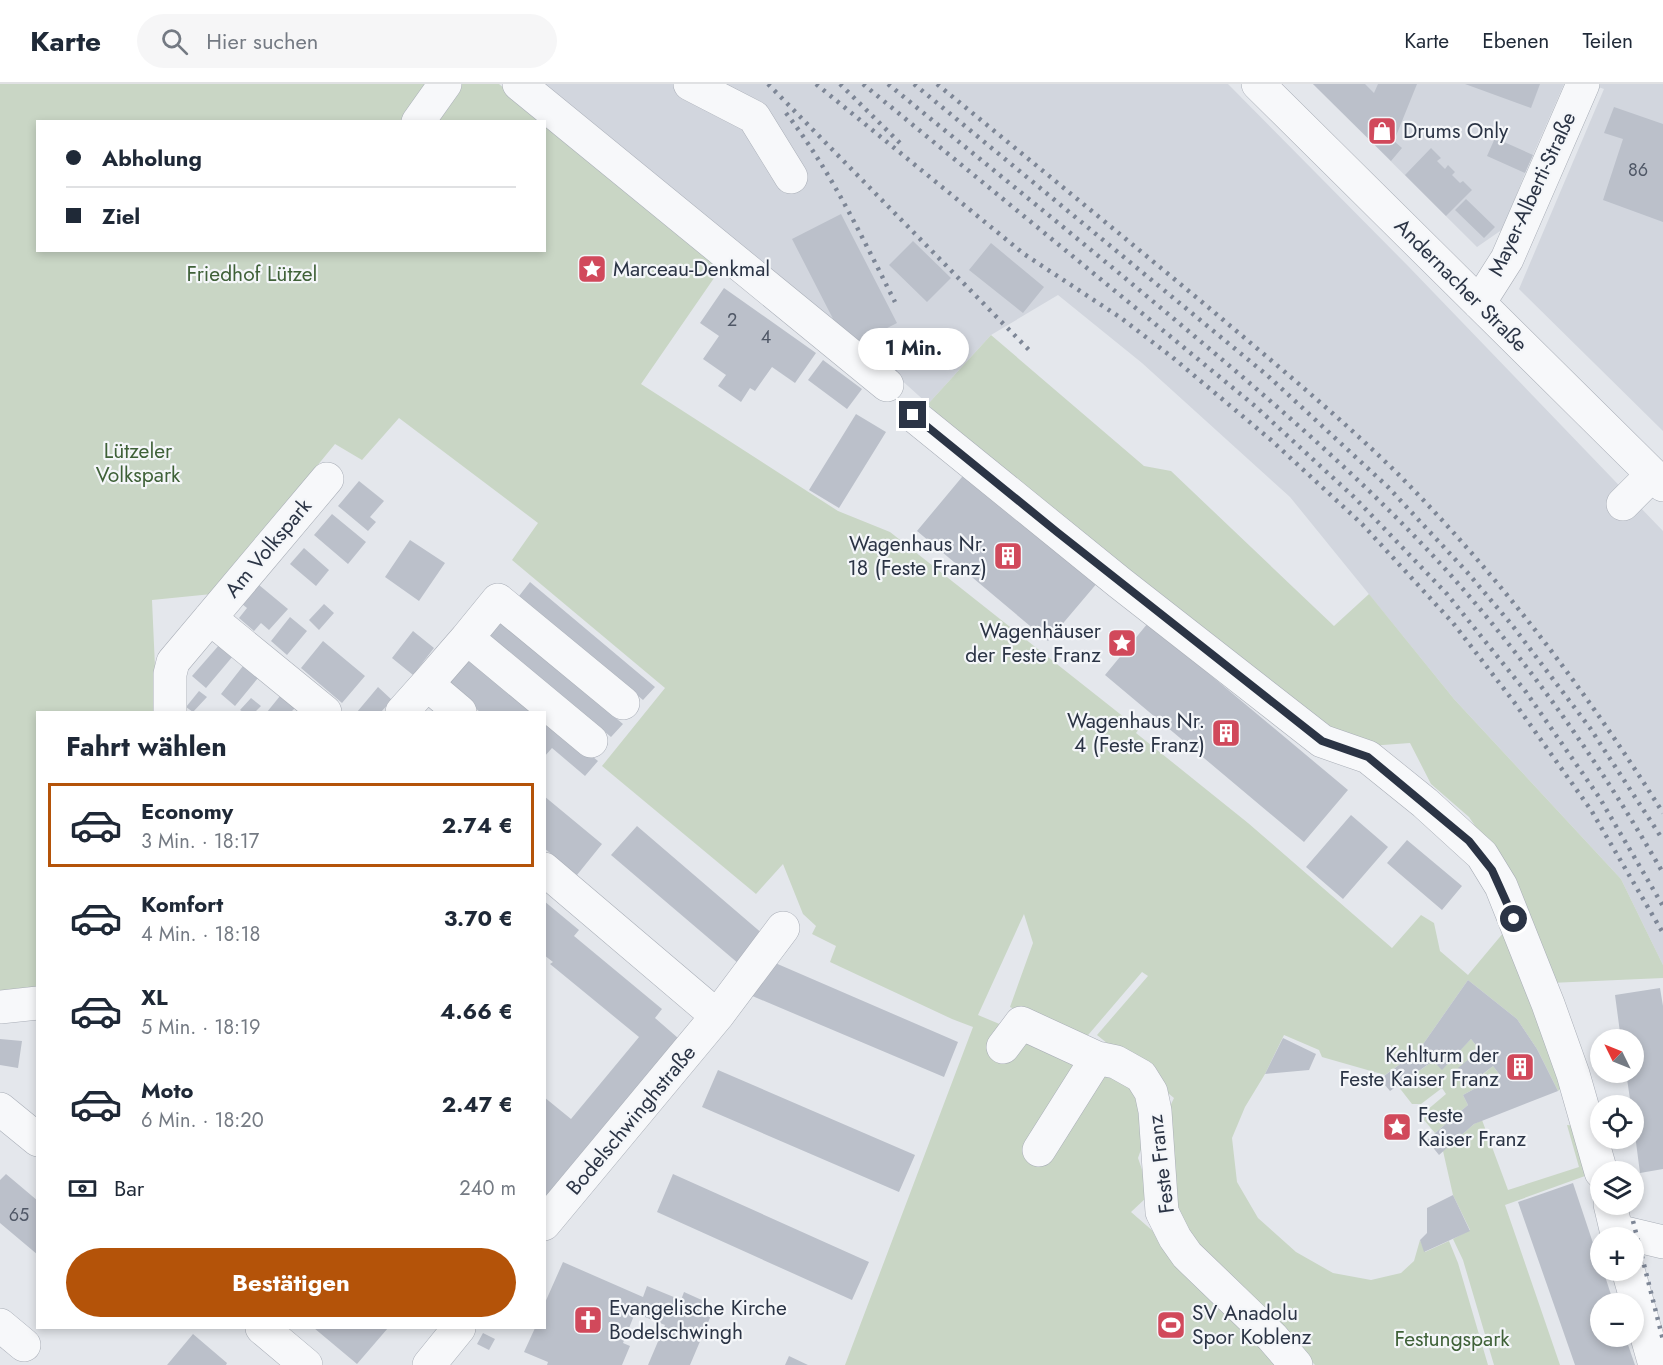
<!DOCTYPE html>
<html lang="de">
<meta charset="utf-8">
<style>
body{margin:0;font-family:Jost,sans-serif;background:#f6f6f7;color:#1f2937;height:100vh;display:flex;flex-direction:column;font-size:22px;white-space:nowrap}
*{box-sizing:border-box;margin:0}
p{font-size:20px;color:#747a83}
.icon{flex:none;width:33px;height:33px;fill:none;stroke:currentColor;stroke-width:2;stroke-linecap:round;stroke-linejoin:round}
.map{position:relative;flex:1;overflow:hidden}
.sheet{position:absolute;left:36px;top:627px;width:510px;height:618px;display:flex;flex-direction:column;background:#fff;border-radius:0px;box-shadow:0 3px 9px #0003}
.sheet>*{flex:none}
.banner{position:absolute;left:36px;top:36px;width:510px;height:132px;border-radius:0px;box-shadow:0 3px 9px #0003;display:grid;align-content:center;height:132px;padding:0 30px;background:#fff}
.needle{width:39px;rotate:313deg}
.fabs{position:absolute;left:1590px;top:945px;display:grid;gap:12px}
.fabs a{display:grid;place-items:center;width:54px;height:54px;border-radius:50%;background:#fff;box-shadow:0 3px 9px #0003;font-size:30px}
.end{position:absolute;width:27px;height:27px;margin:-14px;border:8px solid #2b3445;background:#fff;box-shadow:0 0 0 3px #fff}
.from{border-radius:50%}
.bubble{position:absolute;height:42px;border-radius:21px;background:#fff;box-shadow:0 3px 9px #0003;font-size:20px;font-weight:700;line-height:42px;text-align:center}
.banner b{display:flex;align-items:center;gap:21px;height:57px;font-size:22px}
.banner b+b{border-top:2px solid #e0e1e3}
.banner i{width:15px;height:15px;background:#1f2937}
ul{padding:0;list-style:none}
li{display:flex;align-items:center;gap:18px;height:84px;margin:0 12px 9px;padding:0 18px;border:3px solid transparent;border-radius:0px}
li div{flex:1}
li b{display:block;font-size:22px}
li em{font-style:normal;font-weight:700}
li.on{border-color:#b45309}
li>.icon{width:54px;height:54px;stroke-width:1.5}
h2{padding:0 30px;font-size:27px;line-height:72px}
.pay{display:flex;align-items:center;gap:15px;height:66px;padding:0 30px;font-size:22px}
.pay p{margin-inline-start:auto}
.primary-button{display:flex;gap:12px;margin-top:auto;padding:12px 30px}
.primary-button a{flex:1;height:69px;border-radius:36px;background:#b45309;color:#fff;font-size:24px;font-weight:700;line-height:69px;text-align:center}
header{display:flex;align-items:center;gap:36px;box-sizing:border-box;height:84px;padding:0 30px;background:#fff;border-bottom:2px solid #e0e1e3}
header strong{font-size:28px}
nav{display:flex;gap:33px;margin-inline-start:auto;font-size:21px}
.search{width:420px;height:54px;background:#f6f6f7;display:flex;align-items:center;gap:15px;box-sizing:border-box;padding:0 21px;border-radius:33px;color:#747a83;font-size:22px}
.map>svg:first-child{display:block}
.built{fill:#d2d6de}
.green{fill:#c9d6c5;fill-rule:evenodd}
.building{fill:#bbc0ca}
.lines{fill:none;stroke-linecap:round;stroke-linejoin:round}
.minor-casing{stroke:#a9aeb7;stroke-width:34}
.minor{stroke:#f7f8fa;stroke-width:33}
.rail{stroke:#7d8696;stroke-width:4.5;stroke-dasharray:3 6;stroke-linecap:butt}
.route{stroke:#2b3445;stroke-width:8}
.labels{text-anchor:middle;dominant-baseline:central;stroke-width:4.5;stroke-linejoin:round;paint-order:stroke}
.number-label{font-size:18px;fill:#4f5766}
.poi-label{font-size:21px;fill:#2b3445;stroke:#f4f6f9;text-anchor:start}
.street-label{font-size:21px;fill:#2b3445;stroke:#f4f6f9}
.park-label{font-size:21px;fill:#3f6138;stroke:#f4f6f9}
</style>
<header>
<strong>Karte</strong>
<div class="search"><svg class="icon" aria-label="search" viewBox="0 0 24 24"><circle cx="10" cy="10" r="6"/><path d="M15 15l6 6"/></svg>Hier suchen</div>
<nav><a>Karte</a><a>Ebenen</a><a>Teilen</a></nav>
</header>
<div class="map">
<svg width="1663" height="1281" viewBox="0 0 1663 1281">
<rect width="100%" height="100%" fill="#e4e7ec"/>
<path class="built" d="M529 0H1228L1409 183 1663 447V881L1621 795 1454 615 1290 413 1142 279 1058 211 991 251 928 320 898 293Z
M1313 0H1564L1525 89 1503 145 1477 163Z
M1590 0H1663V347L1519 205 1604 5Z"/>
<path class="green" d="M0 0H499L723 181 641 300 838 427 890 448 1139 645 1136 649 1248 739 1392 864 1421 831 1434 839 1440 867 1468 891 1504 848 1565 1000 1558 1007 1537 965 1517 935 1468 896 1419 966 1385 991 1322 973 1319 966 1284 951 1265 990 1245 1023 1232 1054 1237 1098 1258 1134 1296 1168 1333 1189 1371 1196 1401 1189 1414 1177 1420 1156 1425 1168 1449 1157 1458 1179 1488 1281H1315L1286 1251 1195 1168 1169 1102 1163 1037 1174 1014 1097 951 1148 892 1142 888 1083 957 1010 923 1033 859 1024 830 978 931 1137 998 1146 1051 1138 1074 1146 1097 1147 1113 1131 1128 1154 1148 1285 1281H845L973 943 952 935 830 878 836 862 812 850 816 842 803 830 783 780 756 810 602 682 665 604 512 476 538 439 399 334 362 376 335 360 212 510 152 516 157 628H38L37 912 0 913ZM38 38H544V166H38Z
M991 251 1144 382 1171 387 1334 542 1369 510 1454 615 1621 795 1663 881V894L1550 899 1504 784 1469 733 1431 700 1410 659 1369 662 1336 652 959 357 928 320Z
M1471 955 1480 966 1458 985 1471 1000 1493 982 1500 991 1463 1011 1468 1021 1435 1049 1424 1036 1426 1027 1446 1010 1442 1004 1421 1020H1412L1398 1002 1433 977 1442 985Z
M1482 1036 1508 1106 1579 1083 1567 1041 1577 1042 1585 1092 1505 1121 1560 1281H1494L1463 1176 1453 1155 1470 1146 1453 1111 1443 1067 1474 1040Z"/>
<path class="building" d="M1313 0H1365L1374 9 1378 0H1417L1394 57 1402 64 1391 77Z
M1465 0H1540L1531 24Z
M1614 23 1663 40V138L1603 116 1623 55 1604 49Z
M1495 54 1533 71 1525 89 1487 72Z
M1431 64 1441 74 1437 77 1445 85 1448 81 1455 88 1452 91 1460 99 1463 97 1472 106 1446 132 1405 91Z
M1466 115 1495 143 1484 154 1455 126Z
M841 130 897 239 848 264 792 155Z
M913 157 951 194 927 218 889 181Z
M991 159 1044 203 1023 229 969 186Z
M724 204 816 269 795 299 772 283 755 307 750 304 741 318 718 302 726 291 703 275 719 252 700 239Z
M897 254 908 275 902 279 903 281 889 294 866 276 892 261 891 258Z
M823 276 862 305 847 325 808 296Z
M856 330 886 348 839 424 809 406Z
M967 387 1098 498 1048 557 917 447Z
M359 397 384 417 370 433 376 438 368 447 338 422Z
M332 430 366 458 348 480 314 451Z
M410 456 445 479 419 517 385 493Z
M304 464 329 486 316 502 290 480Z
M530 498 655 603 643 616 519 512Z
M259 501 288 525 269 546 261 539 254 547 239 534 247 524 242 520Z
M324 520 334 529 319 546 309 536Z
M290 533 307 547 287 571 271 557Z
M498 535 623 640 611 653 487 549Z
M1148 539 1348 706 1304 758 1105 591Z
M413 547 434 564 413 591 392 574Z
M323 557 365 592 342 619 301 584Z
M220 560 233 572 206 604 192 592Z
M469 570 539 628H480L447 601Z
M243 582 258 594 235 622 221 610Z
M378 603 392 616 381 628H357Z
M199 607 207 613 193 628 186 623Z
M280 612 295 624 292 627 294 628H267Z
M251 614 261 622 255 628H243L240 626Z
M544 633 598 677 585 692 552 664 544 673Z
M544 712 602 760 577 791 544 764Z
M1351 731 1388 763 1343 815 1306 783Z
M637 742 764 851 739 880 611 771Z
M1407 756 1462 802 1442 826 1387 779Z
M544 817 579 846 574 852 662 925 655 934 678 954 544 1114V1067L546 1065 544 1064V1013L571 1035 639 953 550 880 553 878 544 871Z
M766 875 958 958 944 993 750 911Z
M1468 896 1517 935 1537 965 1558 1007 1474 1040 1439 1071 1427 1056 1468 1021 1463 1011 1500 991 1493 982 1470 1000 1458 984 1480 966 1471 955 1442 986 1433 977 1390 1007 1380 995 1419 966Z
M1660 904 1663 922V1085L1640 1089 1634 1043V1022H1631L1626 988H1634V956H1621L1615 911Z
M1283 954 1316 970 1309 986 1265 990Z
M0 955 22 957 18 984 0 981Z
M718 986 915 1071 899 1108 702 1023Z
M6 1090 38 1117V1171L0 1139V1096Z
M673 1090 869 1178 852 1216 657 1128Z
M1573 1099 1600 1180V1186H1603L1614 1220H1600V1252H1625L1635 1281H1575L1518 1118Z
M1453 1111 1470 1147 1424 1168 1420 1156 1427 1149V1124Z
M563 1178 643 1213 647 1202 681 1216 684 1208 715 1222 690 1281H648L665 1241 635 1229 623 1259 630 1262 622 1281H547L548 1278 524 1268 535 1244H544V1221Z
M314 1244H388L357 1280Z
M483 1249 495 1255 489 1266 477 1260Z
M193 1250 227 1279 226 1281H167Z
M789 1272 808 1281H785Z"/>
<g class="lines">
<g class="minor-casing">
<path id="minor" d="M519 0 887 301
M690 0 754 33 791 93
M1258 0 1663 401
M418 38 445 0
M1479 219 1507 175 1583 0
M913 331 1120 499 1322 657 1368 673 1425 719 1482 771 1501 802 1548 920 1573 990 1601 1088
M1623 420 1652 391
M210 534 325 628
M467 554 498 516 623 619
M427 600 467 554 591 657
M170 628V590L173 578 327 395
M402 628 427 600 460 628
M544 785 717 932
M0 923 38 919
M1003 963 1021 939 1097 974 1116 978 1141 992 1151 1008 1155 1027 1162 1128 1175 1154 1187 1171 1272 1253 1296 1281
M0 1025 38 1056
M1039 1066 1097 974
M1610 1120 1618 1154
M544 1140 717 932 783 844
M1617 1147 1663 1158
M1628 1186 1655 1281
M0 1241 24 1261
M262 1244 306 1281
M429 1281 459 1244"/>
</g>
<use href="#minor" class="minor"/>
<path class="rail" d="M768 0 1031 268
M816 0 1024 170 1121 234 1172 273 1271 356 1362 440 1453 539 1514 618 1591 726 1663 849
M840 0 904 63
M863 0 1255 322 1355 414 1447 510 1526 608 1599 713 1663 822
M888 0C992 85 1096 169 1199 256 1289 332 1378 409 1456 497 1535 587 1604 686 1663 789
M914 0 1268 292 1388 403 1467 488 1512 541 1590 644 1663 756
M937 0C1026 73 1114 145 1202 218 1267 273 1333 327 1394 386 1497 489 1586 606 1663 729
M786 29C831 87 862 153 895 218
M1633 1137 1663 1256"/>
</g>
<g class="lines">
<path class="route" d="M913 331 1057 448 1322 657 1368 673 1469 757 1492 786 1514 835"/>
</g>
<defs>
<g id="shop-square" transform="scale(1.5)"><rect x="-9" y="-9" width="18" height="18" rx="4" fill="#d1495b" stroke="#f4f6f9"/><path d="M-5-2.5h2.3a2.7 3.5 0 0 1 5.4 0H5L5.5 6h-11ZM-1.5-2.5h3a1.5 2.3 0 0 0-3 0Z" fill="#fff"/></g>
<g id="sight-square" transform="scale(1.5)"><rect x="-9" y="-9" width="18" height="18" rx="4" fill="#d1495b" stroke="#f4f6f9"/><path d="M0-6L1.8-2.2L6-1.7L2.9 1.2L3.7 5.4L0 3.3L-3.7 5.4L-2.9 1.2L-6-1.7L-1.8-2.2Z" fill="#fff"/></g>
<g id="building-square" transform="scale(1.5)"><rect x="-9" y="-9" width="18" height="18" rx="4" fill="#d1495b" stroke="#f4f6f9"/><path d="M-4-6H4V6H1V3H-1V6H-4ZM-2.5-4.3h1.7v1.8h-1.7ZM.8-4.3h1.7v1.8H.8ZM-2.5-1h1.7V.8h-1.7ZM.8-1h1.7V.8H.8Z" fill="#fff"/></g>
<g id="church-square" transform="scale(1.5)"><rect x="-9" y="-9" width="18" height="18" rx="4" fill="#d1495b" stroke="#f4f6f9"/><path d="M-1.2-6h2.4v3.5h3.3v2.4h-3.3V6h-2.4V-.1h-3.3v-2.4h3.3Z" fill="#fff"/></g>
<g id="stadium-square" transform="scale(1.5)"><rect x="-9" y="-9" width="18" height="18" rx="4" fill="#d1495b" stroke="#f4f6f9"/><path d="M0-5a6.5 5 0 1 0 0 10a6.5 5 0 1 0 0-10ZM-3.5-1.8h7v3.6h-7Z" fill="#fff"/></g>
</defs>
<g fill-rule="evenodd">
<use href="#shop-square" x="1382" y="47"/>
<use href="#sight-square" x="592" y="185"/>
<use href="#building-square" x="1008" y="472"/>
<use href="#sight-square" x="1122" y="559"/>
<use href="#building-square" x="1226" y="649"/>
<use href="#building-square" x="1520" y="983"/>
<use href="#sight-square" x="1397" y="1043"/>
<use href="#church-square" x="588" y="1236"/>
<use href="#stadium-square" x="1171" y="1241"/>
</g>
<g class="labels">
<g class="number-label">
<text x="1638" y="86">86</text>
<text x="732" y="236">2</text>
<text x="766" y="253">4</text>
<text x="19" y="1131">65</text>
</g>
<g class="poi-label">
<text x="1403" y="47">Drums Only</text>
<text x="613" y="185">Marceau-Denkmal</text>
<text x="987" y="460" text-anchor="end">Wagenhaus Nr.<tspan x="987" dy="24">18 (Feste Franz)</tspan></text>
<text x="1101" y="547" text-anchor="end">Wagenhäuser<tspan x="1101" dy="24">der Feste Franz</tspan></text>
<text x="1205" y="637" text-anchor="end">Wagenhaus Nr.<tspan x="1205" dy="24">4 (Feste Franz)</tspan></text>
<text x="1499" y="971" text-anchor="end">Kehlturm der<tspan x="1499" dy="24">Feste Kaiser Franz</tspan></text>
<text x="1418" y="1031">Feste<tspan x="1418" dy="24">Kaiser Franz</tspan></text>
<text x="609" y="1224">Evangelische Kirche<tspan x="609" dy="24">Bodelschwingh</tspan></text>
<text x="1192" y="1229">SV Anadolu<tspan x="1192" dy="24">Spor Koblenz</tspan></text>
</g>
<g class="street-label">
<text transform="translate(1532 110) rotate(-65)">Mayer-Alberti-Straße</text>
<text transform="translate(1461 201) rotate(45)">Andernacher Straße</text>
<text transform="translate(268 464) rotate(-50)">Am Volkspark</text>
<text transform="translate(631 1036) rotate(-50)">Bodelschwinghstraße</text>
<text transform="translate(1161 1080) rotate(-97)">Feste Franz</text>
</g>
<g class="park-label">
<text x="252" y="190">Friedhof Lützel</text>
<text x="138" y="367">Lützeler<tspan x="138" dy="24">Volkspark</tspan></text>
<text x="1452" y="1255">Festungspark</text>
</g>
</g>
</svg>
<div class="fabs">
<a><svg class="needle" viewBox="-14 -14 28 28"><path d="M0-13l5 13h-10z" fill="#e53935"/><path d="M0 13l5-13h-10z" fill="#747a83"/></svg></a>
<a><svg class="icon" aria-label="locate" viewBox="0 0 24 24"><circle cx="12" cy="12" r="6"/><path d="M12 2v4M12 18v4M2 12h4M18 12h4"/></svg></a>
<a><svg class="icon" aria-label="layers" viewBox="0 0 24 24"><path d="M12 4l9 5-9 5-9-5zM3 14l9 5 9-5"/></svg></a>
<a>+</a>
<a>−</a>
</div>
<i class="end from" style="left:1514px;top:835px"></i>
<i class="end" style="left:913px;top:331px"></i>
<div class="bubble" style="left:858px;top:244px;width:111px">1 Min.</div>
<div class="banner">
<b><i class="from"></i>Abholung</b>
<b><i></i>Ziel</b>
</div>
<section class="sheet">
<h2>Fahrt wählen</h2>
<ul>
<li class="on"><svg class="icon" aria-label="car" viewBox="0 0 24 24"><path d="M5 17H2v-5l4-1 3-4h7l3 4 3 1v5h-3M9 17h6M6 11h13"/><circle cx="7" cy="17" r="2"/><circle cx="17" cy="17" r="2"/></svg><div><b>Economy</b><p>3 Min. · 18:17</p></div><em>2.74 €</em></li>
<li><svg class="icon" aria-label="car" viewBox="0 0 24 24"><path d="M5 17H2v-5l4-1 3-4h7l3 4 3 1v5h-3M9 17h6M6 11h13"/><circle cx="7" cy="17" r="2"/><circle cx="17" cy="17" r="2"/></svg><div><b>Komfort</b><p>4 Min. · 18:18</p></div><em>3.70 €</em></li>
<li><svg class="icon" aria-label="car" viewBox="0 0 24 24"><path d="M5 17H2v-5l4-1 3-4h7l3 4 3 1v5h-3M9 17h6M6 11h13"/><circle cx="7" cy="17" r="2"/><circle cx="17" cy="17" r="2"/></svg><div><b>XL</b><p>5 Min. · 18:19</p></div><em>4.66 €</em></li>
<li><svg class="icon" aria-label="car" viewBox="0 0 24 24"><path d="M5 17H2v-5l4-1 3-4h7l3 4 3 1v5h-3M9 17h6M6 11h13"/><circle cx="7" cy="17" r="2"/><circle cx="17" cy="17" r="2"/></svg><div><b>Moto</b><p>6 Min. · 18:20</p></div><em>2.47 €</em></li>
</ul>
<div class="pay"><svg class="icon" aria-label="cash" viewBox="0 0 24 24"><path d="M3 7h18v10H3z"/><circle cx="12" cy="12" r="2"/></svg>Bar<p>240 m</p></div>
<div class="primary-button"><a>Bestätigen</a></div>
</section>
</div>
